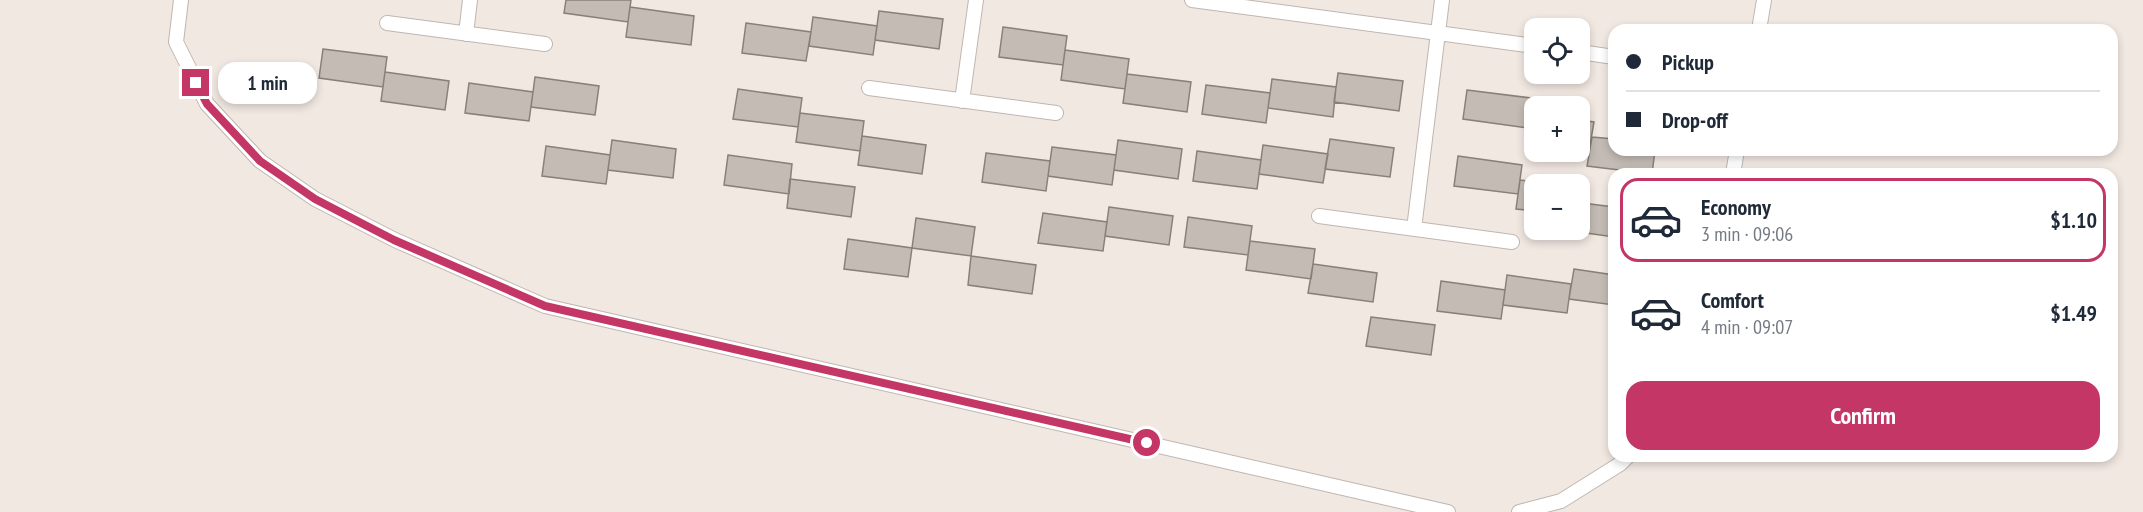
<!DOCTYPE html>
<meta charset="utf-8">
<style>
body{margin:0;font-family:"PT Sans Narrow",sans-serif;background:#f6f6f7;color:#1f2937;height:100vh;display:flex;flex-direction:column;font-size:22px;white-space:nowrap}
*{box-sizing:border-box;margin:0}
p{font-size:20px;color:#747a83}
.icon{flex:none;width:33px;height:33px;fill:none;stroke:currentColor;stroke-width:2;stroke-linecap:round;stroke-linejoin:round}
.map{position:relative;flex:1;overflow:hidden}
.side{position:absolute;left:1608px;top:168px;width:510px;height:294px;display:flex;flex-direction:column;background:#fff;border-radius:18px;box-shadow:0 3px 9px #0003}
.side>*{flex:none}
.banner{position:absolute;left:1608px;top:24px;width:510px;height:132px;border-radius:18px;box-shadow:0 3px 9px #0003;display:grid;align-content:center;height:132px;padding:0 18px;background:#fff}
.buttons{position:absolute;left:1524px;top:18px;display:grid;gap:12px}
.buttons a{display:grid;place-items:center;width:66px;height:66px;border-radius:12px;background:#fff;box-shadow:0 3px 9px #0003;font-size:30px}
.end{position:absolute;width:27px;height:27px;margin:-14px;border:8px solid #c33666;background:#fff;box-shadow:0 0 0 3px #fff}
.from{border-radius:50%}
.bubble{position:absolute;height:42px;border-radius:18px;background:#fff;box-shadow:0 3px 9px #0003;font-size:20px;font-weight:800;line-height:42px;text-align:center}
.banner b{display:flex;align-items:center;gap:21px;height:57px;font-size:22px}
.banner b+b{border-top:2px solid #e0e1e3}
.banner i{width:15px;height:15px;background:#1f2937}
ul{padding:10px 0 0;list-style:none}
li{display:flex;align-items:center;gap:18px;height:84px;margin:0 12px 9px;padding:0 6px;border:3px solid transparent;border-radius:18px}
li div{flex:1}
li b{display:block;font-size:22px}
li em{font-style:normal;font-weight:800}
li.selected{border-color:#c33666}
li>.icon{width:54px;height:54px;stroke-width:1.5}
.action{display:flex;gap:12px;margin-top:auto;padding:12px 18px}
.action a{flex:1;height:69px;border-radius:18px;background:#c33666;color:#fff;font-size:24px;font-weight:800;line-height:69px;text-align:center}
.map>svg:first-child{display:block}
.building{fill:#c3bbb4;stroke:#878179;stroke-width:1.5}
.lines{fill:none;stroke-linecap:round;stroke-linejoin:round}
.lane-casing{stroke:#bfb6b0;stroke-width:16}
.lane{stroke:#fff;stroke-width:14}
.route{stroke:#c33666;stroke-width:8}
</style>
<div class="map">
<svg width="2143" height="512" viewBox="0 0 2143 512">
<rect width="100%" height="100%" fill="#f2e8e2"/>
<path class="building" d="M566 0H631L628 22 564 13Z
M630 7 694 16 691 45 626 37Z
M879 11 943 19 939 49 875 40Z
M813 17 877 26 873 55 809 46Z
M746 23 811 32 806 61 742 53Z
M1003 27 1067 36 1063 65 999 57Z
M323 49 387 57 383 87 319 78Z
M1065 50 1129 59 1125 89 1061 80Z
M385 72 449 81 445 110 381 101Z
M1338 73 1403 81 1399 111 1334 102Z
M1127 74 1191 82 1187 112 1123 103Z
M535 77 599 86 595 115 531 107Z
M1272 79 1336 87 1333 117 1268 108Z
M469 83 533 92 529 121 465 113Z
M1206 85 1270 93 1266 123 1202 114Z
M738 89 802 98 798 127 733 119Z
M1467 90 1531 98 1527 128 1463 119Z
M800 113 864 121 860 151 796 142Z
M1529 113 1534 114V144L1525 143Z
M1580 120 1594 122 1589 151 1580 150Z
M862 136 926 145 922 174 858 165Z
M1592 137 1614 139V150H1655L1652 174 1587 166Z
M1330 139 1394 148 1390 177 1325 169Z
M612 140 676 149 673 178 608 170Z
M1118 140 1182 149 1178 179 1114 170Z
M1263 145 1328 154 1323 183 1259 174Z
M546 146 610 155 606 184 542 176Z
M1052 147 1116 155 1112 185 1048 176Z
M1197 151 1261 160 1257 189 1193 181Z
M986 153 1050 161 1046 191 982 182Z
M728 155 792 164 789 194 724 185Z
M1458 156 1522 165 1518 194 1454 186Z
M790 179 855 187 851 217 787 208Z
M1520 180 1558 184H1534V211L1516 209Z
M1580 187 1584 188 1580 218Z
M1582 203 1614 207V237L1579 232Z
M1109 207 1173 216 1169 245 1105 236Z
M1043 213 1107 222 1103 251 1038 243Z
M1188 217 1252 226 1248 255 1184 247Z
M916 218 975 227 971 256 912 248Z
M848 239 912 248 908 277 844 269Z
M1250 241 1315 249 1311 279 1246 270Z
M971 256 1036 265 1032 294 968 285Z
M1313 264 1377 273 1373 302 1308 293Z
M1574 269 1614 275V305L1569 299Z
M1507 275 1571 284 1567 313 1503 305Z
M1441 281 1505 290 1501 319 1437 311Z
M1371 317 1435 325 1431 355 1366 346Z"/>
<g class="lines">
<g class="lane-casing">
<path id="lane" d="M181 0 176 42 207 104 260 161 315 199 395 240 545 306 1448 512
M1192 0 1534 46
M387 23 545 44
M1759 30 1764 0
M466 34 470 0
M1580 52 1614 57
M869 88 1056 113
M962 101 976 0
M1733 174 1737 150
M1319 216 1512 242
M1414 229 1442 0
M1519 512 1561 501 1620 464 1628 456"/>
</g>
<use href="#lane" class="lane"/>
</g>
<g class="lines">
<path class="route" d="M196 83 207 104 260 161 315 199 394 240 545 306 1147 443"/>
</g>
</svg>
<div class="buttons">
<a><svg class="icon" aria-label="locate" viewBox="0 0 24 24"><circle cx="12" cy="12" r="6"/><path d="M12 2v4M12 18v4M2 12h4M18 12h4"/></svg></a>
<a>+</a>
<a>−</a>
</div>
<i class="end from" style="left:1147px;top:443px"></i>
<i class="end" style="left:196px;top:83px"></i>
<div class="bubble" style="left:218px;top:62px;width:99px">1 min</div>
<div class="banner">
<b><i class="from"></i>Pickup</b>
<b><i></i>Drop-off</b>
</div>
<section class="side">
<ul>
<li class="selected"><svg class="icon" aria-label="car" viewBox="0 0 24 24"><path d="M5 17H2v-5l4-1 3-4h7l3 4 3 1v5h-3M9 17h6M6 11h13"/><circle cx="7" cy="17" r="2"/><circle cx="17" cy="17" r="2"/></svg><div><b>Economy</b><p>3 min · 09:06</p></div><em>$1.10</em></li>
<li><svg class="icon" aria-label="car" viewBox="0 0 24 24"><path d="M5 17H2v-5l4-1 3-4h7l3 4 3 1v5h-3M9 17h6M6 11h13"/><circle cx="7" cy="17" r="2"/><circle cx="17" cy="17" r="2"/></svg><div><b>Comfort</b><p>4 min · 09:07</p></div><em>$1.49</em></li>
</ul>
<div class="action"><a>Confirm</a></div>
</section>
</div>
